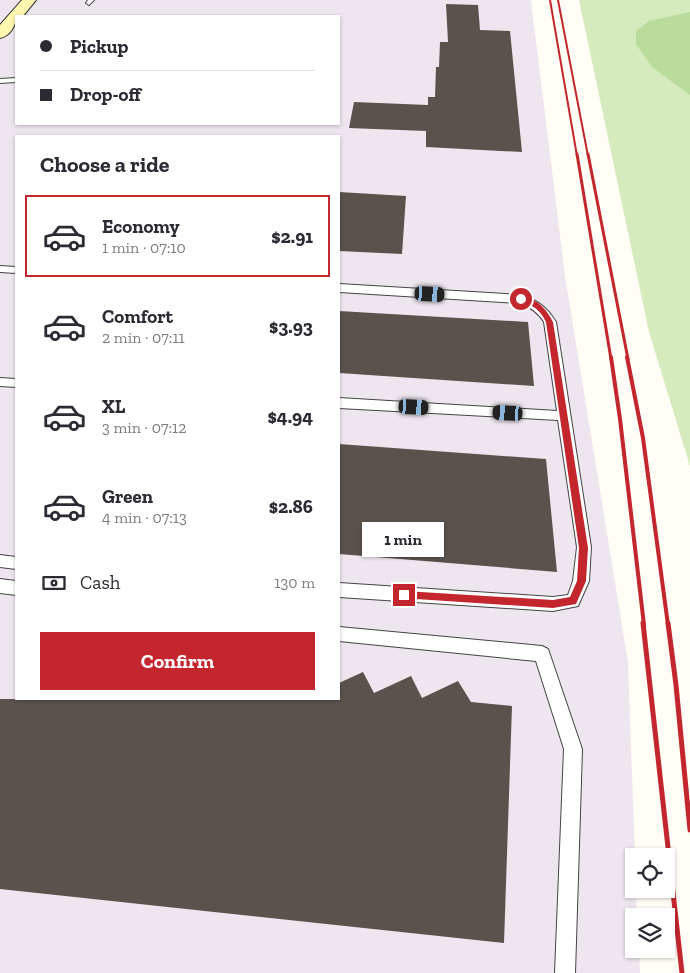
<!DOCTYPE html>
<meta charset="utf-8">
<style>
body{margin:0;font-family:"Zilla Slab",serif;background:#f2f2f3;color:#2b2b33;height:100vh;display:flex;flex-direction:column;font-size:19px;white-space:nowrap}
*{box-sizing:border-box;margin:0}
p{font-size:16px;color:#7c7c81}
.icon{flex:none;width:28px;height:28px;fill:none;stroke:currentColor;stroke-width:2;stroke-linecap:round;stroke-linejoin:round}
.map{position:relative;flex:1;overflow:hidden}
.side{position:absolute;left:15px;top:135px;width:325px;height:565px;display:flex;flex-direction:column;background:#fff;border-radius:0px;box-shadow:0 1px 4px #0004}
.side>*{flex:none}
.guide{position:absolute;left:15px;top:15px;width:325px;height:110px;border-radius:0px;box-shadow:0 1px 4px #0004;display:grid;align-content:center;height:110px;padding:0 25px;background:#fff}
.controls{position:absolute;left:625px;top:848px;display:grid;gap:10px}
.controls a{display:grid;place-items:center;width:50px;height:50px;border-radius:0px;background:#fff;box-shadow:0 1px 4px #0004;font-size:25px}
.end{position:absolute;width:22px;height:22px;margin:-11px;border:6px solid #c4262e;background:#fff;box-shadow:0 0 0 2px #fff}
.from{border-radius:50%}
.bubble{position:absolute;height:35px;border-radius:0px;background:#fff;box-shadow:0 1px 4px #0004;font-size:16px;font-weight:700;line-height:35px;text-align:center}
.car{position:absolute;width:15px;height:30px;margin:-15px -8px;border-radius:6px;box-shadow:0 0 4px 1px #0007;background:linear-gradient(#222 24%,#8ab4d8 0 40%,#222 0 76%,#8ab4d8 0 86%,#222 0)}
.guide b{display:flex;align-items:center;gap:18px;height:48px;font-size:19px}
.guide b+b{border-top:1px solid #e1e1e2}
.guide i{width:12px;height:12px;background:#2b2b33}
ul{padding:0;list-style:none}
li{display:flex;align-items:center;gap:15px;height:82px;margin:0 10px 8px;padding:0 15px;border:2px solid transparent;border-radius:0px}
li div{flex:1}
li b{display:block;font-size:19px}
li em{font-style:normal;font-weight:700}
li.on{border-color:#c4262e}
li>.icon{width:45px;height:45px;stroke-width:1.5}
h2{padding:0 25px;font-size:22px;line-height:60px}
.pay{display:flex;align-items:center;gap:12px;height:55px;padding:0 25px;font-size:19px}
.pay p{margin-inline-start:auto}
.button{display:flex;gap:10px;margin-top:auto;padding:10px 25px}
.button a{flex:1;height:58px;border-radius:0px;background:#c4262e;color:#fff;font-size:20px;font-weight:700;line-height:58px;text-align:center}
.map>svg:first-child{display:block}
.industrial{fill:#eee6ef;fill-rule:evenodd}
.green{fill:#d5ebbd}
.forest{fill:#b9dc9c}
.building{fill:#5a524d}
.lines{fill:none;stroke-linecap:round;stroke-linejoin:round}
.lane-casing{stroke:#444;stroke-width:2}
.secondary-casing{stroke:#333;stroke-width:2}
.lane{fill:#fff;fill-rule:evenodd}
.secondary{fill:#fff6b0;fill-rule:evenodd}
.rail-far3{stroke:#c4262e;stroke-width:2}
.rail-far2{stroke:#c4262e;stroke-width:3}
.rail-far1{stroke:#c4262e;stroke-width:4}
.rail{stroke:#c4262e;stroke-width:5}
.route{fill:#c4262e}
</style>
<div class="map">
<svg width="690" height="973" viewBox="0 0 690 973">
<rect width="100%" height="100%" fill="#fffdf5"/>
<path class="industrial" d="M0 0H531L565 276 628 662 635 856H634V889H636L637 916H634V949H639L640 973H0ZM16 16H339V124H16ZM16 136H339V699H16Z"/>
<path class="green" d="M579 0H690V466L649 332Z"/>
<path class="forest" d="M690 12V95L652 67 636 44V31L649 21Z"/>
<path class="building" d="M446 4 478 5 480 30 510 31 522 152 426 147V131L349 128 354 102 428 105V97H435L436 67H439L440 42H448Z
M339 192 406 196 402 254 339 251Z
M339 311 528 322 534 386 339 373Z
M339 444 546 459 557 572 339 554Z
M363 672 374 693 411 676 422 698 458 681 471 702 512 706 504 943 0 889V699H339V683Z"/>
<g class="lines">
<g class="lane-casing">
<path id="lane" d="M88 0H94L89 5 86 3Z
M16 78V82L0 83V79Z
M0 266 16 267V273L0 272Z
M339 284 521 295C537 300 547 307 556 322L591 547 589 581 578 606 553 611 339 597V583L553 597 568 595 573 581 577 547 558 420 339 408V398L557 411 544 322C538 312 530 307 520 303L339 292Z
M0 378 16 379V387L0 386Z
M0 555 16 557V569L0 567Z
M0 579 16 581V595L0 593Z
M339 627 542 646 548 649 582 749 575 973H555L564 749 536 661 339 641Z"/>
</g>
<g class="secondary-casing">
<path id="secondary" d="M22 0H36L23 16H16C16 26 10 36 0 38V25Z"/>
</g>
<use href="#lane" class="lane"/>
<use href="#secondary" class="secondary"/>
<path class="rail-far3" d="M550 0 577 156
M558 0 588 156"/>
<path class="rail-far2" d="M577 154 611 359
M588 154 628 359"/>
<path class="rail-far1" d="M611 357 620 419 644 625
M627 357 643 438 668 625"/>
<path class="rail" d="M643 623 682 973
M668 623 676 685 690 830"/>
</g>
<path class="route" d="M519 297C535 296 546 308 553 322L588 548 586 581 576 604 553 608 401 598 400 595 404 591 553 600 570 597 577 581 579 548 546 322C540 309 532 305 519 300Z"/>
</svg>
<div class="controls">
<a><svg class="icon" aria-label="locate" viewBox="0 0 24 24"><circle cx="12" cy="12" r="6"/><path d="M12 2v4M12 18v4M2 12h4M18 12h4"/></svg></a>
<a><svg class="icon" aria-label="layers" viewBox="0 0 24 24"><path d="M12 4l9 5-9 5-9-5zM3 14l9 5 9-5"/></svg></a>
</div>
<i class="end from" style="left:521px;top:299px"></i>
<i class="end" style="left:404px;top:595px"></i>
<div class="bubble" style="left:362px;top:522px;width:82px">1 min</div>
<i class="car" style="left:430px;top:294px;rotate:93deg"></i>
<i class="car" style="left:414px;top:407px;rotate:93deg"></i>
<i class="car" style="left:508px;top:413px;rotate:273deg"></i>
<div class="guide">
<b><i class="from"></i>Pickup</b>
<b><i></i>Drop-off</b>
</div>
<section class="side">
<h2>Choose a ride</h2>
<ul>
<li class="on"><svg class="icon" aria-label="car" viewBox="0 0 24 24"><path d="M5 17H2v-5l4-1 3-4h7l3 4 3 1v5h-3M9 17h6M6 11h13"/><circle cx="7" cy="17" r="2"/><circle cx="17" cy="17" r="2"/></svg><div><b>Economy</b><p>1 min · 07:10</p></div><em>$2.91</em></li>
<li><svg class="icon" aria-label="car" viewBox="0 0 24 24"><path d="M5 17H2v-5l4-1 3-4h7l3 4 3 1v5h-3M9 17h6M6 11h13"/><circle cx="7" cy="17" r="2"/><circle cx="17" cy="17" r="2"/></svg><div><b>Comfort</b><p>2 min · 07:11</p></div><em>$3.93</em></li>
<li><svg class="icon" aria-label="car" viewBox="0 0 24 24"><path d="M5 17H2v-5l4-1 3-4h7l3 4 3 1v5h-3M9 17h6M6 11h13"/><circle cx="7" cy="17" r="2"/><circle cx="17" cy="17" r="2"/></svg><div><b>XL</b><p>3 min · 07:12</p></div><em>$4.94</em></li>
<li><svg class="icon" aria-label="car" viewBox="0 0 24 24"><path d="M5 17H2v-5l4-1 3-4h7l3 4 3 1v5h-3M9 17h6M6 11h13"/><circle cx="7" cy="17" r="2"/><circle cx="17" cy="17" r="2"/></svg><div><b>Green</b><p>4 min · 07:13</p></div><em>$2.86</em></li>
</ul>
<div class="pay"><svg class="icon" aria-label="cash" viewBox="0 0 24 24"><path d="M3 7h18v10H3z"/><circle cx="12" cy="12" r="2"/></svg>Cash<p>130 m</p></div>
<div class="button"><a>Confirm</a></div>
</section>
</div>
